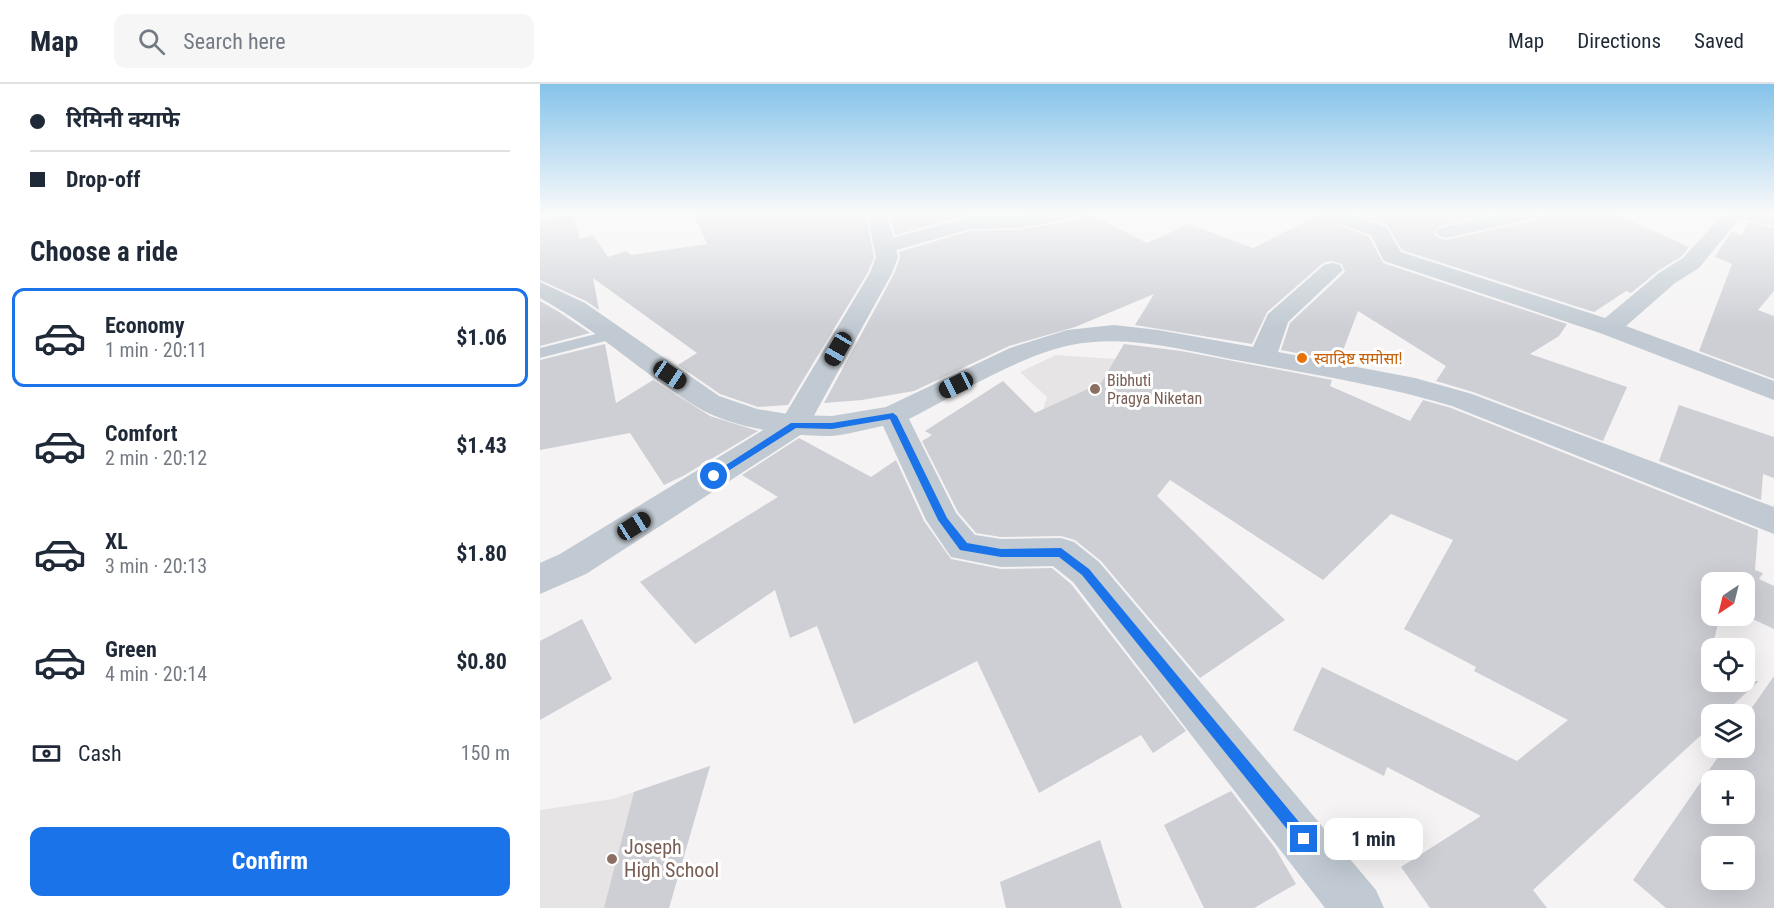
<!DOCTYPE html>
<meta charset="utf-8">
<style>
body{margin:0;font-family:"Roboto Condensed","Noto Sans Devanagari",sans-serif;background:#f6f6f7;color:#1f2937;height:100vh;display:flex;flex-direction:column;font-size:22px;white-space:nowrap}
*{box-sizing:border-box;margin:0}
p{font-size:20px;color:#747a83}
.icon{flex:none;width:33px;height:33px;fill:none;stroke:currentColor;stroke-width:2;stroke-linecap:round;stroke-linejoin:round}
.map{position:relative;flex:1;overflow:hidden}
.sheet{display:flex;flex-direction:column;background:#fff;width:540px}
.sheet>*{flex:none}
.hud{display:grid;align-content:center;height:132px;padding:0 30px;background:#fff}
.needle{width:39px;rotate:215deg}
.tools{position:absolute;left:1161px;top:488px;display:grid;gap:12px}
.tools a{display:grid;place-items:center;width:54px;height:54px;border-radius:12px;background:#fff;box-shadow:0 6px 24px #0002;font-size:30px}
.end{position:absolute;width:27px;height:27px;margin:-14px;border:8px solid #1a73e8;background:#fff;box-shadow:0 0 0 3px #fff}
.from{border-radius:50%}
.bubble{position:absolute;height:42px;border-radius:12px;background:#fff;box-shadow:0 6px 24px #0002;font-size:20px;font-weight:700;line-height:42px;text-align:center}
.car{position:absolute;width:18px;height:36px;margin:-18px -9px;border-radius:8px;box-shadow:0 0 4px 2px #0007;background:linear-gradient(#222 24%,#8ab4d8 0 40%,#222 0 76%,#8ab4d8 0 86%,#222 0)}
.hud b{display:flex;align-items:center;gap:21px;height:57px;font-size:22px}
.hud b+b{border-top:2px solid #e0e1e3}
.hud i{width:15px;height:15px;background:#1f2937}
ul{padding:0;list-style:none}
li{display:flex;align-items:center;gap:18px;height:99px;margin:0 12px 9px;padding:0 18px;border:3px solid transparent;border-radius:12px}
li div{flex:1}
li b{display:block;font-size:22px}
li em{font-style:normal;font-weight:700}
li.active{border-color:#1a73e8}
li>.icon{width:54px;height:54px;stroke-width:1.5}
h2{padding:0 30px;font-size:27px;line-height:72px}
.pay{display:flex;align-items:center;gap:15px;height:66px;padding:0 30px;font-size:22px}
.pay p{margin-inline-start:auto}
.action{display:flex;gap:12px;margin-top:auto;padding:12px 30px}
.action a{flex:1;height:69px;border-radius:12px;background:#1a73e8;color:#fff;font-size:24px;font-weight:700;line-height:69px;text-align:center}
header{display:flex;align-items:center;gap:36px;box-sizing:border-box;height:84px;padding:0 30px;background:#fff;border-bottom:2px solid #e0e1e3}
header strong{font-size:28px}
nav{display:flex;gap:33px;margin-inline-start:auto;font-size:21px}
.search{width:420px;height:54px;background:#f6f6f7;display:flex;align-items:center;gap:15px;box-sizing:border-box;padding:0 21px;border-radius:12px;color:#747a83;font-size:22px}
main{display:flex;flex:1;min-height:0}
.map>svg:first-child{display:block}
.education{fill:#e6e4e5}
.building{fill:#cdcfd5;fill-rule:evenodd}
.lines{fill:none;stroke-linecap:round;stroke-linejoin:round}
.service{fill:#c1cad2;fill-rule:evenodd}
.minor{fill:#c1cad2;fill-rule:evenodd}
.tertiary{fill:#c1cad2;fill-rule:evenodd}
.route{fill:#1a73e8}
.food-dot{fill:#e8710a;stroke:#fff;stroke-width:2}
.education-dot{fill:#8d6e63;stroke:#fff;stroke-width:2}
.labels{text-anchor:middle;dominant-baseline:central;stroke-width:6;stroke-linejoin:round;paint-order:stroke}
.food-label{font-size:16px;fill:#c56008;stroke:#fff;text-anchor:start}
.education-label{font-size:16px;fill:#785e54;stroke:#fff;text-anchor:start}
.near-education-label{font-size:20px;fill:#785e54;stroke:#fff;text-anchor:start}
</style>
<header>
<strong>Map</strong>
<div class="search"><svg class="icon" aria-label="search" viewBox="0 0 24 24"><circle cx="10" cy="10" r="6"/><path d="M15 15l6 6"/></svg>Search here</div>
<nav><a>Map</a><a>Directions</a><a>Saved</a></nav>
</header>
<main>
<section class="sheet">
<div class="hud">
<b><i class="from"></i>रिमिनी क्याफे</b>
<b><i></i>Drop-off</b>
</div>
<h2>Choose a ride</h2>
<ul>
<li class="active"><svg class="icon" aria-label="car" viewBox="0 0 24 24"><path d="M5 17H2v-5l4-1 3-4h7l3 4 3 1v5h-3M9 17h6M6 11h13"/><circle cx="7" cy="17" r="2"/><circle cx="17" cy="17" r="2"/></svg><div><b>Economy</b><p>1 min · 20:11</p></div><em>$1.06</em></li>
<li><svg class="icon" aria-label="car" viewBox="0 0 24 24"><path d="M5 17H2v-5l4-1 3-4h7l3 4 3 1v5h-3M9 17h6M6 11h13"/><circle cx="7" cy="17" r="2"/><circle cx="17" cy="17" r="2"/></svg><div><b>Comfort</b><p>2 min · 20:12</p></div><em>$1.43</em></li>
<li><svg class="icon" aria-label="car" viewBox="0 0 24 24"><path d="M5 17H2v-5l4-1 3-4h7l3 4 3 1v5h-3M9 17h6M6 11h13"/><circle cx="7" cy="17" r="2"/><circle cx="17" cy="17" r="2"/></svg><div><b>XL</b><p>3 min · 20:13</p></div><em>$1.80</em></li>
<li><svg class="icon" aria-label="car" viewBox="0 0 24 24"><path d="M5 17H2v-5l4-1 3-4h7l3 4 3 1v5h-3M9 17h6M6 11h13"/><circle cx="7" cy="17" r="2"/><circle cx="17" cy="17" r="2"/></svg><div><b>Green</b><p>4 min · 20:14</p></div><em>$0.80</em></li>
</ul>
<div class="pay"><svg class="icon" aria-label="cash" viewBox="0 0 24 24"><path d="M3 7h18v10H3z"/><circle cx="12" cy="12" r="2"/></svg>Cash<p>150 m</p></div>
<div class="action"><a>Confirm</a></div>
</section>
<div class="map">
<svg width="1234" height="824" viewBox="0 0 1234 824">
<rect width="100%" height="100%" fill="#f5f3f3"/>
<path class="education" d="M516 271 617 278 499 338 507 313 480 288Z
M170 682 129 824H0V726L73 715Z"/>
<path class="building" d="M153 129H325L334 173 328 188 248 321 218 323 180 310 138 281 157 269 53 194 59 226 46 217 0 196V137L33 130 40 155 53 151 68 173 86 167 91 171 167 160Z
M349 129H486L428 131 355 151Z
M542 129H548L607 159 649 140 713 164 777 132 829 153 843 179 1027 240 1019 252 990 270 1087 303 1063 357 933 308 896 297 906 282 818 227 799 277 741 266 750 239 805 188 802 180 791 177 783 179 727 228 712 260 595 241 614 210 535 243 469 262 374 307 322 316 284 319 354 190 360 174 359 168 430 147 478 146 530 137 539 134Z
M811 129H959L899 142 894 149 898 154 906 156 1000 135 1005 129H1074L1149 163 1142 172 1118 187 1091 209 1086 207 1054 228 862 166 847 141Z
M1209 138 1234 144V207L1218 226 1234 232V295L1159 267 1192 180 1175 173 1191 148 1202 151Z
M0 217 19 228 50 249 0 262Z
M65 260 76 319 113 296 170 332 218 347 143 392 124 401 90 349 0 366V276Z
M584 260 641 267 792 296 790 302 870 337 883 316 911 324 1218 446 1215 486 1223 489 1219 495 1234 502V545L1204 531V498H1172V531H1180L1172 564V597H1219L1183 630H1172V641L993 806 1007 824H890L861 783 941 732 847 683 844 692 753 646 782 583 977 677 1028 636 934 587 936 583 864 545 913 456 851 430 783 496 630 396 617 412 745 536 660 594 561 477 535 456 521 452 461 453 436 449 418 428 382 357 392 351 385 347 463 297 495 329 561 299Z
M1139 321 1234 353V394L1223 390 1221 416 1119 377Z
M259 354 331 393 356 376 384 437 411 475 461 485 512 484 531 500 646 647 613 669 601 651 499 709 437 577 314 640 277 542 250 554 235 506 155 560 100 498 238 413 202 391Z
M42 535 72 595 0 636V557Z
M1234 592V824H1126L1093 796 1185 663H1204V635ZM1172 696H1204V729H1172ZM1172 762H1204V795H1172Z
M170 682 129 824H64L94 708Z
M691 707 735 764 756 800 714 824H664L624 741Z
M560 756 582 824H466L460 798Z"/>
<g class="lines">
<path class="service" d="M72 246 80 251 77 254 0 274V264Z"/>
<path class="minor" d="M498 129H540L537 133 530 135 478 144 430 145 346 169 338 168 335 163 338 158 429 133 478 132Z
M777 129H805L846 143 861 168 1065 234 1119 189 1143 174 1184 129 1234 130V142L1200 134 1159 184 1135 199 1086 242 1234 297V316L1060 249 844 177 831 151 780 133Z
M967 129H1003L1000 133 906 154 899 152 896 148 899 144Z
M792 179 800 181 803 186 748 238 738 268 875 294 932 310 1234 423V450L912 322C845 302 776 291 707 278 650 268 589 249 531 261 481 271 416 311 369 335L416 429 435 451 461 455 521 454 534 458 559 478 836 806 844 824H785L533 498 513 482 461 483 411 473 386 436 343 342C326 345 307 351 290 352 250 352 191 344 157 323 103 290 56 245 0 214V198L45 219 179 312 217 325 254 331 292 332 346 323 470 264 527 246 574 241 618 246 713 263 728 230 784 181Z"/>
<path class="tertiary" d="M327 129H347L358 173 352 189 265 348 46 490 0 510V479L20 470 243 334 330 189 336 173Z"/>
</g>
<linearGradient id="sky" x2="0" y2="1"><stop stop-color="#85c3ea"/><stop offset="0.53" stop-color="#fafafa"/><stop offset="1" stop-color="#fafafa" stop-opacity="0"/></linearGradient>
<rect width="1234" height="244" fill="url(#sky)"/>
<path class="route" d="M353 329 357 332 407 434 427 459 461 465 521 464 549 485 769 750 771 755 769 760 764 762 759 760 542 491 519 473H461L420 466 398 436 350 335 292 345 256 344 177 394H171L169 392 251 339H292Z"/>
<circle class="food-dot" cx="762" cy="274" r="6"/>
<g class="education-dot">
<circle cx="555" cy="305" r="6"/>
<circle cx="72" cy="775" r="6"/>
</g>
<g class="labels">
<g class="food-label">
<text x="774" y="274">स्वादिष्ट समोसा!</text>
</g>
<g class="education-label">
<text x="567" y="296">Bibhuti<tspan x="567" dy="18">Pragya Niketan</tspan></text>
</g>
<g class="near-education-label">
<text x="84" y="763">Joseph<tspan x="84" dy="23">High School</tspan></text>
</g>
</g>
</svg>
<div class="tools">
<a><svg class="needle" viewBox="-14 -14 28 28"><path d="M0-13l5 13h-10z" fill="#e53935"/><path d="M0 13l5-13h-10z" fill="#747a83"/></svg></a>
<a><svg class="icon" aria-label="locate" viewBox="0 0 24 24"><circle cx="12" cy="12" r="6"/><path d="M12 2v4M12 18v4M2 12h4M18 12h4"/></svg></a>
<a><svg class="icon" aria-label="layers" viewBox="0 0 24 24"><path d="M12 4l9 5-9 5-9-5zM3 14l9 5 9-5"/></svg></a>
<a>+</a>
<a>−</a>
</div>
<i class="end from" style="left:174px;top:392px"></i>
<i class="end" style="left:764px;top:755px"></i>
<div class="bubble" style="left:784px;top:734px;width:99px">1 min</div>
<i class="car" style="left:298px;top:265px;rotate:210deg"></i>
<i class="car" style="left:130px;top:291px;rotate:124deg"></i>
<i class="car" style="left:416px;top:301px;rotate:244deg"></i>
<i class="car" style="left:94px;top:442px;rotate:58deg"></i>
</div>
</main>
